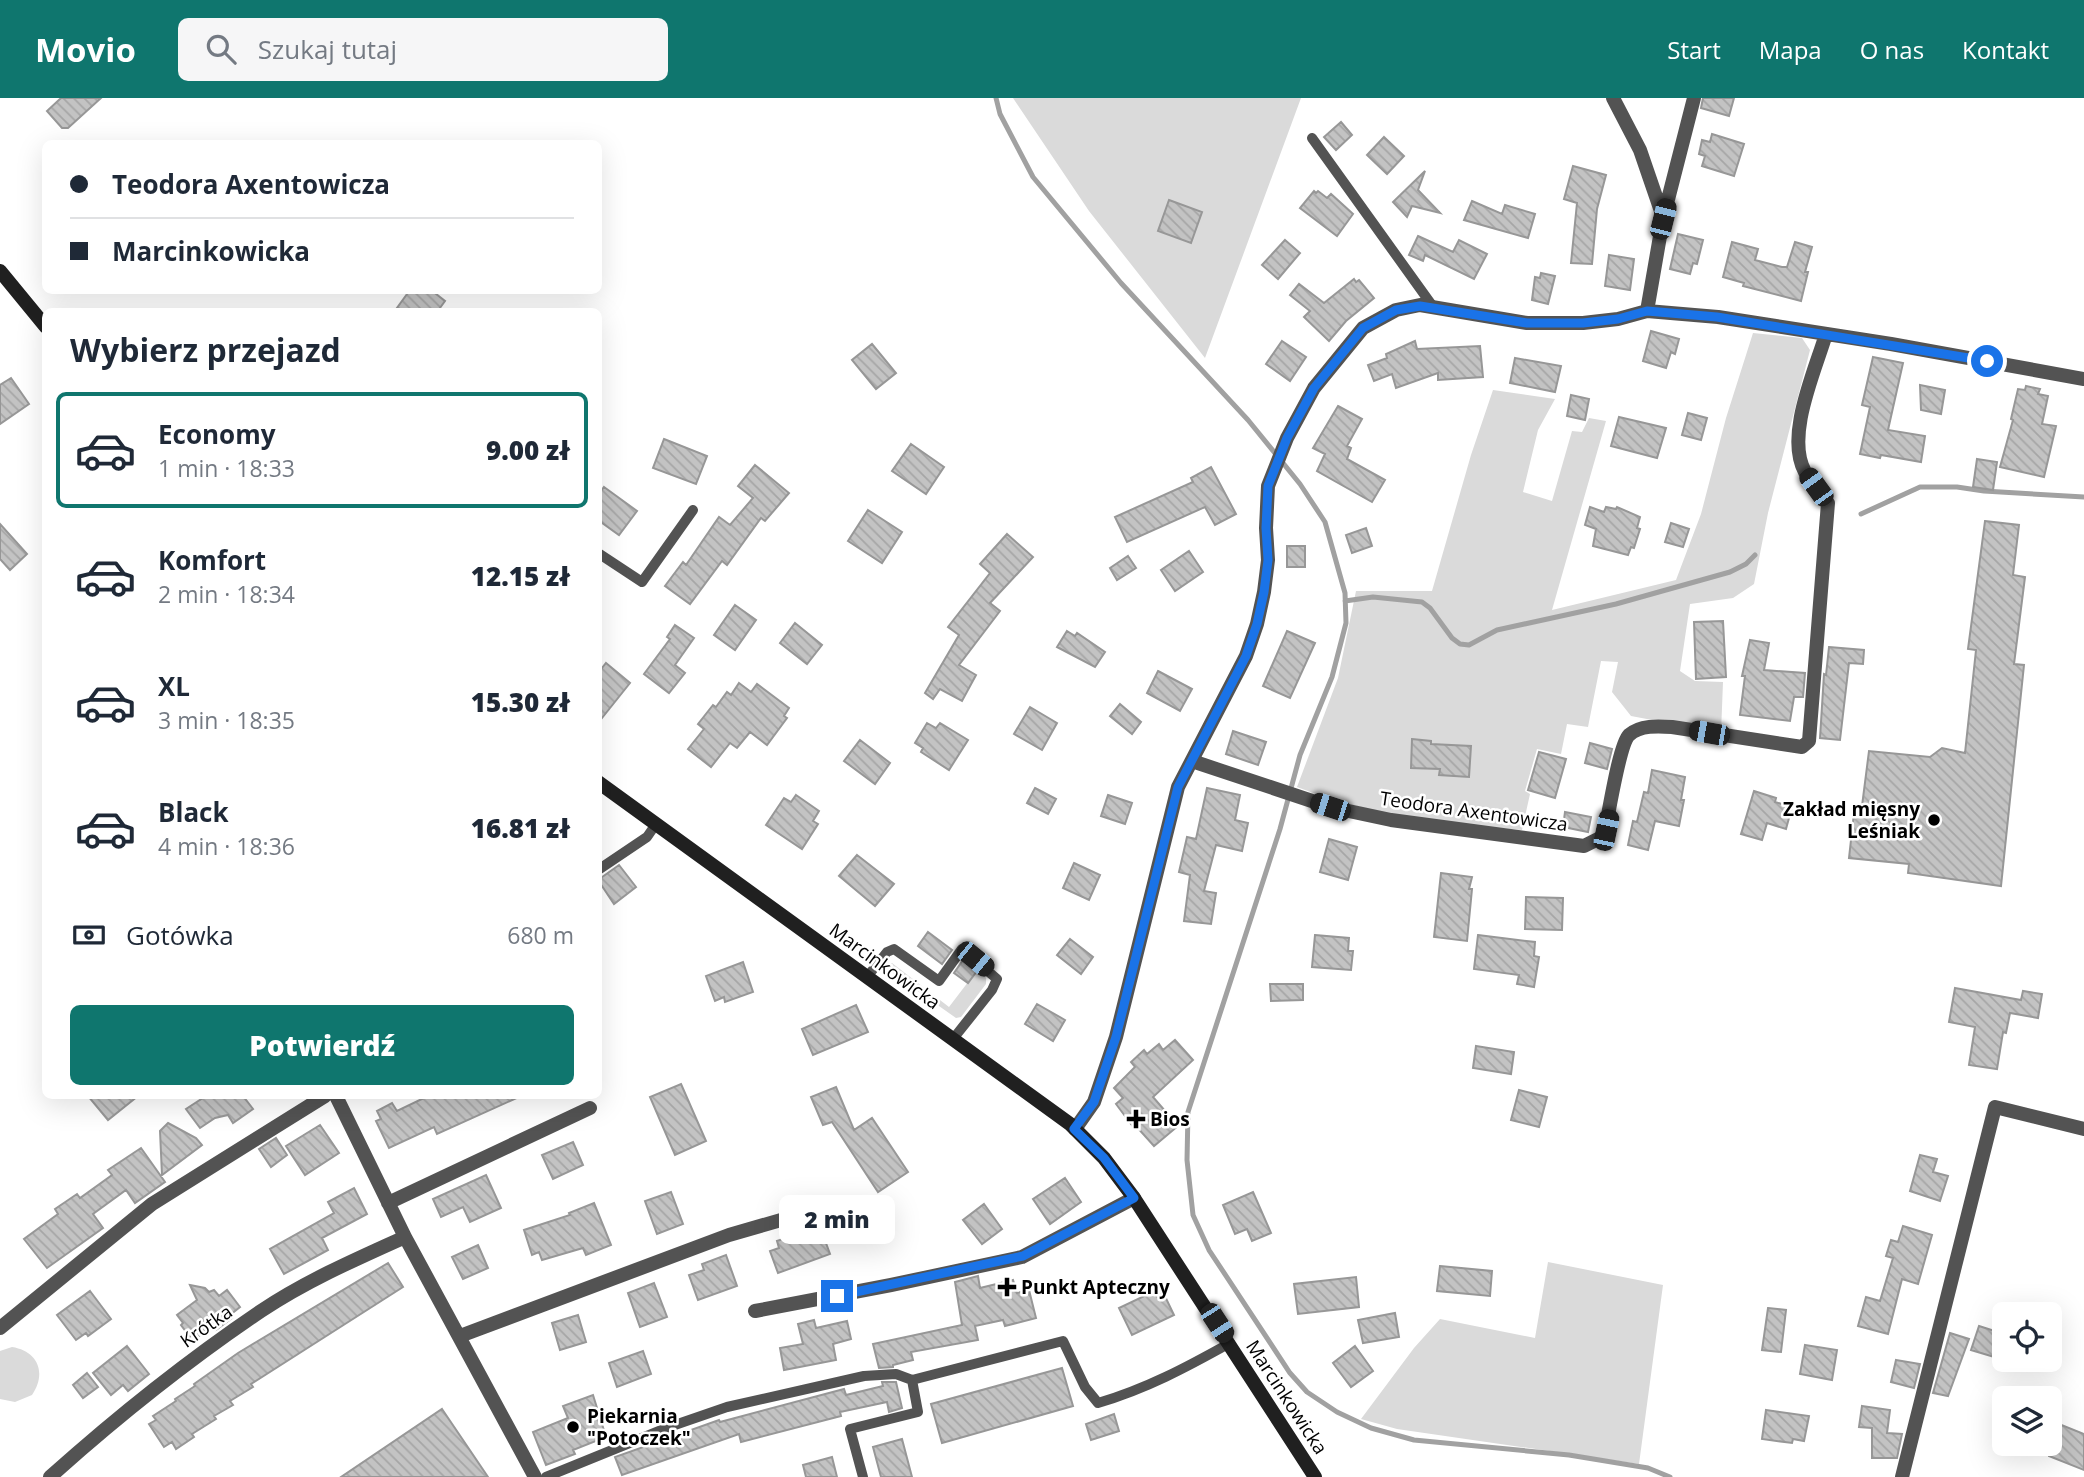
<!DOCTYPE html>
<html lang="pl">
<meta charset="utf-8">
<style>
body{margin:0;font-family:"Open Sans",sans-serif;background:#f6f6f7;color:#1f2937;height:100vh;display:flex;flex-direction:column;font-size:26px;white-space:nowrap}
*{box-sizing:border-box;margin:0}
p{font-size:23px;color:#747a83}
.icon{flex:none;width:38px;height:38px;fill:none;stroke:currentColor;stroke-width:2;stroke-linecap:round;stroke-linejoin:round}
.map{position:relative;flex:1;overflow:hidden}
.drawer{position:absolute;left:42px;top:210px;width:560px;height:791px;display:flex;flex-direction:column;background:#fff;border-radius:10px;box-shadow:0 7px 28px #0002}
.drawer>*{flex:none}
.hud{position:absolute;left:42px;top:42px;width:560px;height:154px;border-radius:10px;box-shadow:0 7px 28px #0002;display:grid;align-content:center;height:154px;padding:0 28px;background:#fff}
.buttons{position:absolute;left:1992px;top:1204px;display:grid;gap:14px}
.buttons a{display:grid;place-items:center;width:70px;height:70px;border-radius:10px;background:#fff;box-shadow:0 7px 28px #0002;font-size:35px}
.end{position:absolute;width:32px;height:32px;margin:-16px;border:9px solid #1a73e8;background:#fff;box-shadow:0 0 0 4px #fff}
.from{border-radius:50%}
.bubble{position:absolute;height:49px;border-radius:10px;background:#fff;box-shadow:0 7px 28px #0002;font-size:23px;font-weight:800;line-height:49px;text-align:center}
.car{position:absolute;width:21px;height:42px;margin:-21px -10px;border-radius:9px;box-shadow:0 0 5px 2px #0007;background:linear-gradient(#222 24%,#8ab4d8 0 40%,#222 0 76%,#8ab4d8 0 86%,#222 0)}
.hud b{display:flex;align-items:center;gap:24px;height:66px;font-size:26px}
.hud b+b{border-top:2px solid #e0e1e3}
.hud i{width:18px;height:18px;background:#1f2937}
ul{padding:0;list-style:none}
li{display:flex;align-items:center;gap:21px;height:116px;margin:0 14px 10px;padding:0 14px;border:4px solid transparent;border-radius:10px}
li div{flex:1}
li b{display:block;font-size:26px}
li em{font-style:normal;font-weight:800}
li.current{border-color:#0f766e}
li>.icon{width:63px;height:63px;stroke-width:1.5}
h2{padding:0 28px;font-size:32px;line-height:84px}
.pay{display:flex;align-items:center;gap:18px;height:77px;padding:0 28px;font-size:26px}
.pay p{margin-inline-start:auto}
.cta{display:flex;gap:14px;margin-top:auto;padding:14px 28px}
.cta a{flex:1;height:80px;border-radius:10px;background:#0f766e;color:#fff;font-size:28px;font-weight:800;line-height:80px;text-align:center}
header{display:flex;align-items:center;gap:42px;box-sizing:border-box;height:98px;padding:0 35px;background:#0f766e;color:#fff}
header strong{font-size:33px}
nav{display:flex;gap:38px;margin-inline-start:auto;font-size:24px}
.search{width:490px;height:63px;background:#f6f6f7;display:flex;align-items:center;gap:18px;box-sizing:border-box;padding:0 24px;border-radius:10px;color:#747a83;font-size:26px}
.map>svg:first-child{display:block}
.grass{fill:#dadada}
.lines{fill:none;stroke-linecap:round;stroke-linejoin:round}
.stream{stroke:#a1a1a1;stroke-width:5}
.building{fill:url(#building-back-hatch);stroke:#979797;stroke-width:2}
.lane{stroke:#535353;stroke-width:10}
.street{stroke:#535353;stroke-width:14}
.secondary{stroke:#202020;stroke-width:14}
.route{stroke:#1a73e8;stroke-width:9}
.poi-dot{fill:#000;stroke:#fff;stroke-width:2.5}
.labels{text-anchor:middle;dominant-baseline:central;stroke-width:5;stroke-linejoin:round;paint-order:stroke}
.poi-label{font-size:19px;font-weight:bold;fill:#000;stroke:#fff;text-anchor:start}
.street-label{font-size:19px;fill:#000;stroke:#fff}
</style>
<header>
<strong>Movio</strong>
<div class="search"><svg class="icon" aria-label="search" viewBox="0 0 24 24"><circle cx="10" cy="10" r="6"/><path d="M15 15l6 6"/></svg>Szukaj tutaj</div>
<nav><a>Start</a><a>Mapa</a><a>O nas</a><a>Kontakt</a></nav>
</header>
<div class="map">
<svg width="2084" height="1379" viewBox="0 0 2084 1379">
<defs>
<pattern id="building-back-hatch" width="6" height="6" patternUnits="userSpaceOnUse" patternTransform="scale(1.75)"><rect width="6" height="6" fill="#c3c3c3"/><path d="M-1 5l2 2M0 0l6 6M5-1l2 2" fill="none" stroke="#a6a6a6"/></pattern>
</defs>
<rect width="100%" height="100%" fill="#fff"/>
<path class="grass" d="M1013 0H1301L1205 260 1089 113Z
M1753 235 1802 240 1810 252 1768 415 1754 486 1733 500 1690 506 1680 573 1695 583 1723 584 1721 635 1631 618 1612 594 1618 564 1601 563 1588 629 1567 626 1561 656 1537 651 1525 693 1530 696 1522 732C1442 726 1373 718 1297 689L1338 580 1356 493H1432L1471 357 1493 292 1555 301 1538 332 1523 394 1552 403 1572 333 1582 334 1589 320 1606 323 1552 512 1676 482 1701 416 1726 320Z
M892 865 949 909 978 871 986 880V886L961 919 956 920 895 877 888 870V866Z
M1548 1164 1663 1187 1639 1366 1397 1331 1361 1321 1414 1250 1440 1221 1535 1240Z
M12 1249C38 1253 47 1275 32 1297L15 1304 0 1301V1253Z"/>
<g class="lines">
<path class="stream" d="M996 0 1000 16 1033 79 1121 185 1248 322 1300 386 1325 424 1345 495 1346 525 1332 579 1300 657 1280 731 1188 1014 1187 1062 1193 1117 1209 1152 1290 1275 1307 1294 1337 1314 1371 1330 1414 1342 1569 1357 1648 1370 1670 1379
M1861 416 1920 389H1957L1984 393 2084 399
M1345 503 1373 499 1422 504 1430 510 1452 540 1460 546 1469 547 1497 532 1616 506 1730 474 1746 466 1755 457"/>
</g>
<path class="building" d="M61 0H101L68 30H62L47 13Z
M1703 0H1734L1729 18 1701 10Z
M1341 24 1352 37 1336 52 1324 39Z
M1712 36 1744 46 1734 78 1702 68 1705 58 1699 56 1702 42 1710 44Z
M1384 39 1404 58 1387 76 1367 57Z
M1573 68 1606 77 1597 111 1592 166 1571 165 1577 105 1564 101Z
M1425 73 1418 92 1440 115 1412 108 1407 119 1393 104Z
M1314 93 1316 95 1318 93 1327 100 1331 96 1353 116 1337 138 1300 110Z
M1169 102 1202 114 1191 145 1158 133Z
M1472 103 1502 116 1505 107 1535 116 1528 140 1464 122Z
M1678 136 1703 142 1697 166 1693 165 1690 176 1670 171Z
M1418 138 1453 154 1459 142 1487 156 1474 181 1425 157 1423 163 1409 157Z
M1285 142 1300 155 1278 181 1262 167Z
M1732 144 1758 151 1755 162 1782 169H1787L1795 144 1812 149 1805 174H1808L1801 203 1743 188 1744 185 1723 179Z
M1609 157 1634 161 1630 192 1605 188Z
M1541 175 1555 178 1548 206 1532 202 1535 179 1540 180Z
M1354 181 1356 184 1359 182 1374 200 1346 223 1329 243 1304 219 1310 213 1290 197 1299 186 1324 205Z
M410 192H431L445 203 437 214H394Z
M1651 233 1679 241 1675 256 1671 254 1666 270 1643 263Z
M1282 243 1306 259 1290 283 1266 266Z
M1415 243 1417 251 1480 248 1483 279 1438 282V275L1396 290 1392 276 1374 283 1368 267 1387 260 1386 256Z
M872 246 896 275 876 291 852 262Z
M1873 259 1903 265 1888 332 1925 338 1921 364 1881 357 1880 360 1860 356 1870 309 1862 307Z
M1515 260 1561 268 1555 294 1510 285Z
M11 280 29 306 0 326V287Z
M1920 287 1945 292 1941 316 1921 312Z
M2026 288 2040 291 2038 296 2048 298 2042 326 2056 328 2044 379 2000 369 2013 322 2011 321 2018 291 2025 292Z
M1571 297 1589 301 1585 322 1567 318Z
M1338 308 1362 321 1347 348 1351 350 1347 361 1385 382 1372 404 1317 373 1325 356 1313 350Z
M1688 315 1707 320 1701 342 1682 337Z
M1619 319 1666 330 1657 360 1611 348Z
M664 341 707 358 696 386 653 370Z
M911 346 944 369 926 396 892 373Z
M1977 361 1997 364 1993 392 1973 389Z
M755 367 789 395 765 423 761 420 727 467 722 463 690 506 665 488 683 464 686 467 719 419 730 427 753 400 738 388Z
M1211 369 1236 416 1215 427 1205 409 1127 444 1115 419 1193 384 1191 380Z
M604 389 637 413 619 437 598 422V397Z
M1590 409 1604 414 1606 409 1616 411 1617 409 1640 419 1637 430 1640 431 1634 450 1631 449 1628 457 1593 448 1596 431 1585 427Z
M868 412 902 434 882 465 848 443Z
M1985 423 2019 427 2013 477 2025 479 2014 566 2024 567 2001 788 1908 775 1909 766 1849 760 1854 715 1861 716 1869 653 1930 659 1942 650 1965 655 1976 552 1968 551Z
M1671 425 1689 431 1683 449 1665 444Z
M0 426 27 456 10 472 0 461Z
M1366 430 1372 448 1352 455 1346 437Z
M1007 436 1033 459 990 505 1000 513 959 567 976 577 962 603 940 591 933 601 925 595 959 537 948 529 990 475 980 466Z
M1287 448H1305V469H1287Z
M1189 453 1203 474 1175 493 1161 472Z
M1128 458 1136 470 1117 482 1110 470Z
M735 507 756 522 735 552 714 537Z
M1723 523 1726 579 1696 581 1694 524Z
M795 525 822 547 807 566 780 545Z
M675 527 694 540 675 567 685 575 669 595 644 576 670 541 667 539Z
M1067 533 1075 538 1077 535 1105 554 1095 569 1057 549Z
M1287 533 1315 545 1290 600 1263 588Z
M1750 542 1769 545 1764 572 1805 575 1803 599H1794L1790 623 1740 617 1745 578H1742Z
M1829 549 1864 552 1863 566 1849 565 1840 642 1820 640 1824 576 1826 577Z
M606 565 630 585 598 625V575Z
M1158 573 1192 591 1180 613 1147 595Z
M739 585 751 594 757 586 789 610 784 618 787 620 767 647 750 634 737 650 730 645 711 669 688 651 704 631 698 626 713 607 716 609 727 594 731 597Z
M1120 606 1141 624 1132 636 1110 618Z
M1030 609 1057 625 1042 652 1014 636Z
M927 625 936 630 940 625 968 642 949 672 921 654 923 650 915 645Z
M1233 633 1266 644 1258 667 1226 656Z
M1412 641 1431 643V646L1471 648 1469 679 1439 677 1440 671 1411 670Z
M860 642 890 665 875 686 844 663Z
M1590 645 1612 651 1607 671 1585 665Z
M1539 654 1566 661 1555 700 1528 692Z
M1652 672 1685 679 1681 702H1684L1679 728 1655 723 1648 752 1628 747 1633 723 1637 724 1644 694 1648 695Z
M1035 690 1056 701 1048 716 1027 705Z
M1207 690 1240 697 1235 722 1248 725 1242 753 1216 747 1204 793 1216 795 1211 826 1184 823 1190 777 1179 774 1187 739 1196 741Z
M1754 693 1776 700 1775 704 1792 709 1786 731 1767 725 1762 742 1741 736Z
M796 697 819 713 813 723 818 726 802 751 766 727 784 700 791 704Z
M1108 697 1132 705 1125 726 1101 718Z
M1565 714 1591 719 1588 734 1563 729Z
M1329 741 1357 749 1348 782 1320 774Z
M857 757 894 786 875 808 839 778Z
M1074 765 1100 777 1089 802 1063 790Z
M619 767 636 789 614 806 598 782Z
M1441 775 1472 779 1469 791H1472L1467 843 1434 839Z
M1526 799 1563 800 1562 832 1525 831Z
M928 834 952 852 942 866 918 848Z
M1315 837 1349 840 1348 853H1353L1351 872 1312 869Z
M1478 837 1535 844 1534 858 1539 859 1534 889 1517 886 1519 877 1474 871Z
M1070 841 1093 859 1081 876 1057 857Z
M963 862 977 873 968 885 954 875Z
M743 864 753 894 725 904 724 899 715 903 706 878Z
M1270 886H1303V902L1271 903Z
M1955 890 2021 902 2023 893 2042 896 2038 920 2010 915 2006 935 2003 934 1997 971 1969 967 1975 929 1949 924Z
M1037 906 1065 922 1053 943 1025 926Z
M856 907 868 934 813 957 802 931Z
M1175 942 1193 962 1153 999 1178 1028 1154 1048 1136 1028 1134 1030 1116 1006 1123 1000 1114 990 1135 969 1131 964 1144 952 1147 956 1159 946 1163 952Z
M1476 948 1514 954 1511 976 1473 970Z
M681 986 706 1043 675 1057 650 999Z
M836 989 854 1032 872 1020 908 1074 878 1094 832 1024 823 1027 811 999Z
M1519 992 1547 999 1539 1029 1511 1022Z
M88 998H138L108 1022Z
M206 998H243L253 1011 233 1025 228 1017 215 1020 200 1030 186 1011Z
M428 998H521L437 1036 434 1029 389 1050 376 1023 381 1021 377 1013 392 1005 397 1013Z
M168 1025 196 1040 202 1047 162 1077 160 1033Z
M320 1027 339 1055 305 1077 286 1048Z
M276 1040 287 1057 271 1069 259 1051Z
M573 1044 583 1067 553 1081 542 1057Z
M141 1050 165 1084 135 1105 126 1092 93 1116 103 1130 47 1170 24 1141 58 1116 55 1111 77 1096 80 1100 112 1077 108 1072Z
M1920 1057 1937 1061 1933 1074 1948 1078 1940 1103 1910 1093Z
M486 1077 501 1110 470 1124 463 1109 441 1119 433 1101Z
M1065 1080 1081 1104 1050 1126 1033 1101Z
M354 1090 367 1116 322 1140 328 1152 284 1176 270 1151 334 1115 328 1104Z
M671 1094 683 1126 657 1136 645 1103Z
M1253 1094 1271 1135 1252 1143 1247 1131 1235 1136 1223 1107Z
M594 1105 611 1147 586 1157 583 1150 542 1162 539 1154 532 1157 524 1132 570 1117 569 1115Z
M984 1106 1002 1131 982 1146 963 1122Z
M1903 1128 1932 1137 1918 1186 1902 1181 1888 1236 1858 1228 1866 1199 1880 1203 1893 1160 1886 1158 1891 1142 1898 1144Z
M820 1129 830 1156 778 1175 770 1153 779 1150 777 1143Z
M478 1147 488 1170 463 1181 452 1159Z
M726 1157 737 1188 698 1202 689 1177 704 1172 702 1166Z
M388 1165 403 1189 251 1286 253 1289 230 1303 233 1307 214 1318 216 1321 192 1336 194 1339 176 1351 172 1344 164 1349 149 1326 156 1322 153 1318 176 1303 175 1301 195 1288 194 1286 238 1255Z
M1440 1168 1492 1173 1490 1198 1437 1193Z
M978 1178 980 1190 1013 1182 1017 1195 1029 1192 1036 1220 1005 1228 1003 1222 975 1228 978 1242 911 1254 913 1262 893 1267V1269L879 1270 873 1246 962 1227 955 1184Z
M1356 1179 1359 1209 1298 1216 1294 1186Z
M654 1185 667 1219 640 1229 628 1195Z
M190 1187 205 1190 209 1194 214 1192 219 1198 227 1192 240 1209 230 1217 232 1220 216 1232 212 1228 195 1241 192 1237 190 1239 181 1227 183 1225 177 1217 197 1202Z
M1161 1190 1174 1217 1132 1237 1119 1210Z
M90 1193 111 1221 88 1238 86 1235 76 1242 57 1217Z
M1768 1210 1786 1212 1781 1254 1762 1252Z
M1395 1215 1399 1239 1363 1245 1358 1222Z
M578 1217 586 1244 560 1252 552 1225Z
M814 1222 816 1230 847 1223 851 1241 833 1246 836 1262 784 1272 780 1250 803 1246 798 1226Z
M1979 1228 2004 1236V1262L1971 1252Z
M1950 1235 1969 1241 1948 1298 1933 1295Z
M1805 1247 1837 1252 1832 1282 1800 1276Z
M127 1248 149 1276 128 1293 123 1287 111 1297 93 1275Z
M1355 1248 1373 1273 1351 1289 1333 1265Z
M643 1253 651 1276 617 1289 609 1265Z
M1896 1262 1920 1266 1914 1290 1891 1284Z
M1062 1270 1073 1308 942 1345 931 1306Z
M87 1275 98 1289 83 1300 73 1287Z
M882 1284H896L902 1310 889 1314 887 1304 840 1314 841 1318 741 1344 739 1336 622 1377 615 1359 719 1322 720 1324 844 1291 846 1297 883 1288Z
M593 1297 606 1339 573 1352 575 1356 546 1367 533 1334 568 1320 563 1308Z
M1862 1308 1890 1312 1887 1335 1902 1336 1897 1360H1872V1330L1859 1329Z
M442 1311 488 1379H341Z
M1766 1312 1809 1318 1804 1343 1793 1341 1792 1345 1762 1341Z
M1114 1316 1119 1333 1091 1342 1086 1326Z
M2049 1322 2084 1336V1372L2049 1358Z
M902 1341 912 1379H881L873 1349Z
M832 1359 837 1379H806L803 1367Z"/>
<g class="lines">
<path class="lane" d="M1312 40 1434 210
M598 455 642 484 693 412
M598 772 647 739 656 726
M867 879 887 854 894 851 939 883 962 851 997 881 992 892 953 941
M546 1379 669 1329 727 1309 864 1278 896 1276 912 1282
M863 1379 850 1331 918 1314 912 1282 1063 1243 1085 1289 1098 1305C1146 1291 1187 1269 1230 1245"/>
<path class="street" d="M1613 0 1640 52 1663 119
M1647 213 1663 121 1694 0
M1192 663 1330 709 1391 722 1584 748 1604 738C1608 720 1619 647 1629 637 1640 627 1658 628 1672 629L1802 649 1809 643 1828 405C1820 395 1810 385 1805 374 1785 338 1815 273 1826 236
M336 998 405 1139 535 1379
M1075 1031 1094 1004 1116 939 1178 689 1246 558 1257 526 1264 494 1268 462 1266 430 1268 388 1287 340 1314 290 1363 230 1396 212 1420 207 1527 225H1583L1618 221 1647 213 1718 219 1891 246 2084 281
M388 1105 590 1010
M755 1213 891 1187 1022 1159 1134 1100
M0 1230 152 1106 325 998
M460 1238 729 1137 826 1109
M50 1379C117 1319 187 1263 261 1213 306 1183 356 1161 405 1139
M1902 1379 1995 1009 2084 1031"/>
<path class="secondary" d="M0 173 46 229
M598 684 1070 1026 1104 1060 1134 1100 1315 1379"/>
</g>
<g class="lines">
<path class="route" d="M837 1198 1023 1158 1134 1100 1104 1060 1074 1031 1094 1004 1116 939 1178 689 1246 558 1257 526 1264 494 1268 462 1266 430 1268 388 1287 340 1314 290 1363 230 1396 212 1420 208 1527 225H1583L1618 221 1647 213 1717 219 1987 263"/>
</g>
<g class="poi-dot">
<circle cx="1934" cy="722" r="7"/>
<path d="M1132.5 1010.5h7v7h7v7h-7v7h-7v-7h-7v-7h7z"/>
<path d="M1003.5 1178.5h7v7h7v7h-7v7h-7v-7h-7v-7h7z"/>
<circle cx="573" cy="1329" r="7"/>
</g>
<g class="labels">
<g class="poi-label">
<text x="1920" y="711" text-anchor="end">Zakład mięsny<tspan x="1920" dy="22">Leśniak</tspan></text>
<text x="1150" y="1021">Bios</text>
<text x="1021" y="1189">Punkt Apteczny</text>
<text x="587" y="1318">Piekarnia<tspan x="587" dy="22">"Potoczek"</tspan></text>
</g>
<g class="street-label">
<text transform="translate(1474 713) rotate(8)">Teodora Axentowicza</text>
<text transform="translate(885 868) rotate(36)">Marcinkowicka</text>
<text transform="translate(206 1228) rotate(-35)">Krótka</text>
<text transform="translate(1287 1299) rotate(57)">Marcinkowicka</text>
</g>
</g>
</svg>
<div class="buttons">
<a><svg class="icon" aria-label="locate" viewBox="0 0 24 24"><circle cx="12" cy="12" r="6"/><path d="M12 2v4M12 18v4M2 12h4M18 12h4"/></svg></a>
<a><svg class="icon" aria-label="layers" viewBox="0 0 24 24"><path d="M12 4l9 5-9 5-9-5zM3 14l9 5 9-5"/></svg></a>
</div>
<i class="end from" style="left:1987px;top:263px"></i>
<i class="end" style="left:837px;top:1198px"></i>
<div class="bubble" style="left:779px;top:1097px;width:116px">2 min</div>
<i class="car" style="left:1663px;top:121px;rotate:14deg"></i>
<i class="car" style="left:1816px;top:389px;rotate:324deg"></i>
<i class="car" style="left:1709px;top:635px;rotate:280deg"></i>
<i class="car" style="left:1330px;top:709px;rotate:288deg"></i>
<i class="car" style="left:1606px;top:732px;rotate:12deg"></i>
<i class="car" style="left:975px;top:861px;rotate:129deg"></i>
<i class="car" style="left:1217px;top:1225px;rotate:147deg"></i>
<div class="hud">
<b><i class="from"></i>Teodora Axentowicza</b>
<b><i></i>Marcinkowicka</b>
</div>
<section class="drawer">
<h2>Wybierz przejazd</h2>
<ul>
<li class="current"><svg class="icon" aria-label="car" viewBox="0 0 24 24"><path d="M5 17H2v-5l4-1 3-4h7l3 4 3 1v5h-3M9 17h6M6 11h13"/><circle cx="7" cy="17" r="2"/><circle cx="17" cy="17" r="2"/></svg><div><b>Economy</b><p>1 min · 18:33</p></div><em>9.00 zł</em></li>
<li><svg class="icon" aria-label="car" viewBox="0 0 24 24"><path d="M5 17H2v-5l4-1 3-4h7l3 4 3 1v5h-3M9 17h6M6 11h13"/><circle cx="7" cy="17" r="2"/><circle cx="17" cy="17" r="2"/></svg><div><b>Komfort</b><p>2 min · 18:34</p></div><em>12.15 zł</em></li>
<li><svg class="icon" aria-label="car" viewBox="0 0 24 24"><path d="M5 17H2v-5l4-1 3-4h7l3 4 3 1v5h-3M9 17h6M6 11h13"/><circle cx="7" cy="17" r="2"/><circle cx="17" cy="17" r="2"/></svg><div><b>XL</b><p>3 min · 18:35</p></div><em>15.30 zł</em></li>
<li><svg class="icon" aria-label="car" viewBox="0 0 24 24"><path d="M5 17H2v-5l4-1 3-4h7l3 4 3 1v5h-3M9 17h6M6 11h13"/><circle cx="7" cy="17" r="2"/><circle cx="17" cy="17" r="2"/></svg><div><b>Black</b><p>4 min · 18:36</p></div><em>16.81 zł</em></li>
</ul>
<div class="pay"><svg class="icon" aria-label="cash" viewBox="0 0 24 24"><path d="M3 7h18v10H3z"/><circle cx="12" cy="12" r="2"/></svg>Gotówka<p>680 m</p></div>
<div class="cta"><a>Potwierdź</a></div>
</section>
</div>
